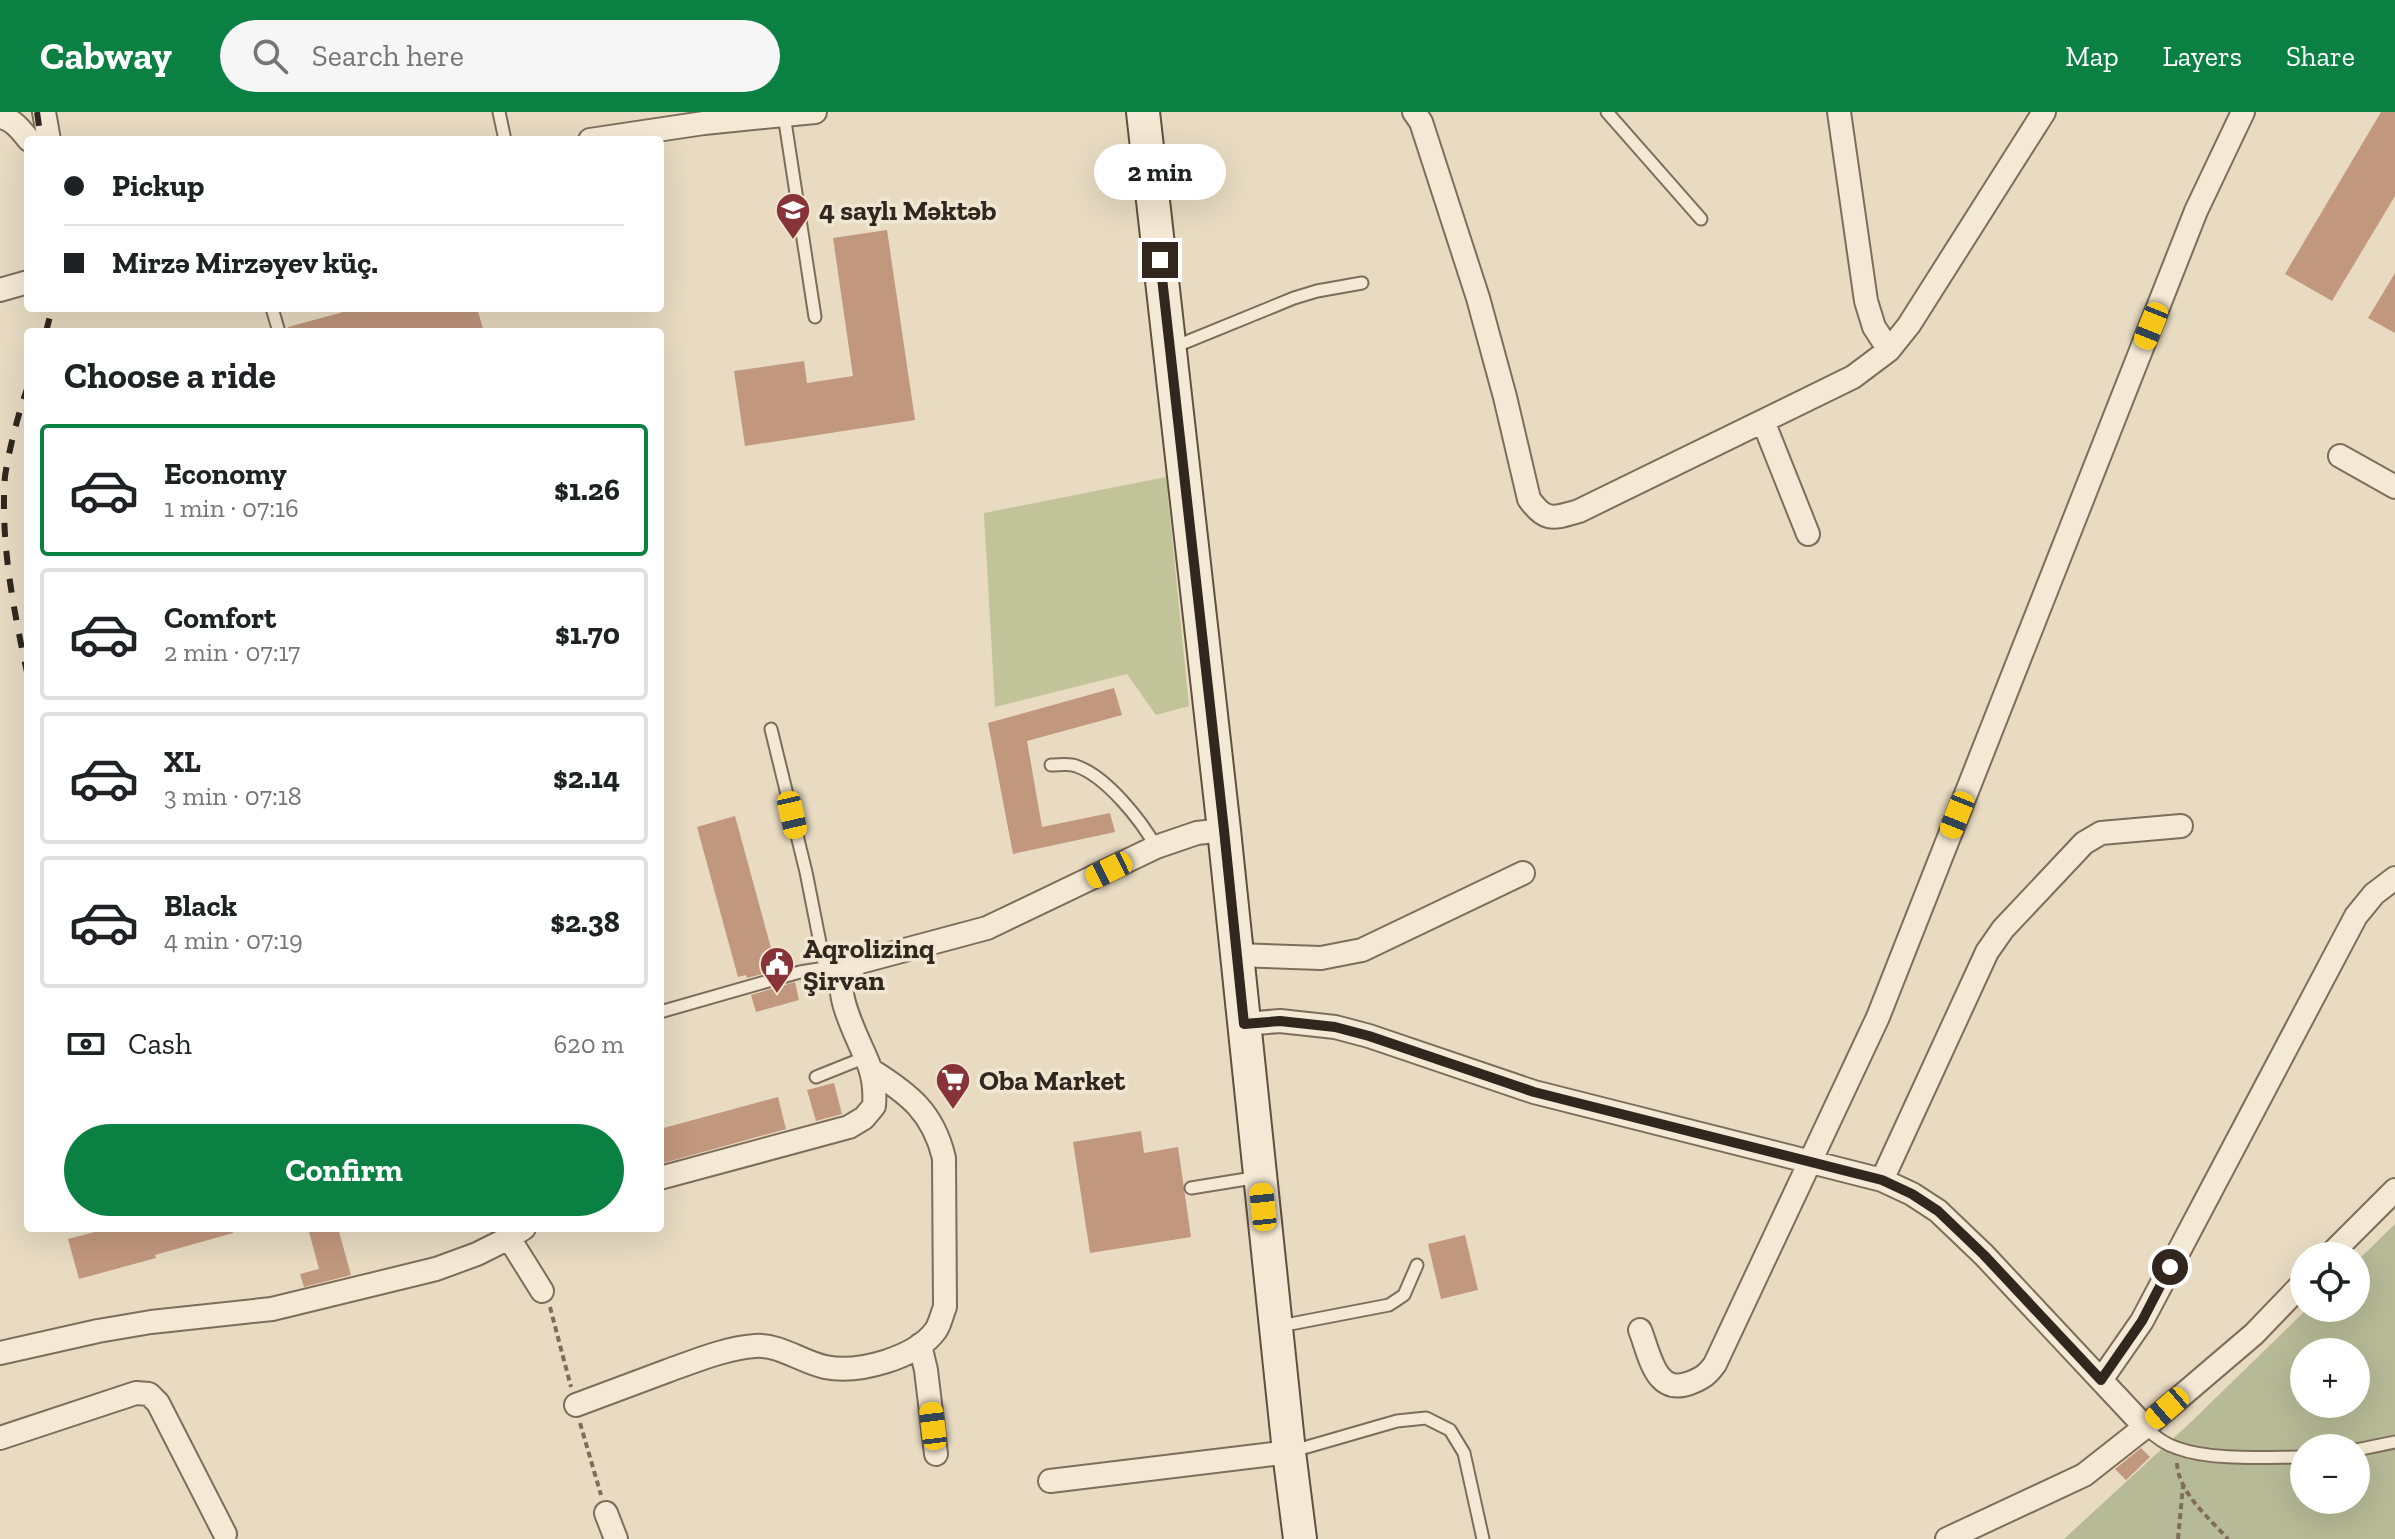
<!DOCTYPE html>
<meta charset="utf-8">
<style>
body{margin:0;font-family:"Zilla Slab",serif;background:#f6f6f6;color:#202124;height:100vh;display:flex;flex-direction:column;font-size:30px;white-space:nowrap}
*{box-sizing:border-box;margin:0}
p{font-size:26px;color:#757577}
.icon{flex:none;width:44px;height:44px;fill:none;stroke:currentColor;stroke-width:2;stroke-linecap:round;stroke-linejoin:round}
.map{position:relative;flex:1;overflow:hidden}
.details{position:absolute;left:24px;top:216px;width:640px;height:904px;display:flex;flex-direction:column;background:#fff;border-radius:8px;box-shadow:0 8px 32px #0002}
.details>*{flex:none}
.banner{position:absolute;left:24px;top:24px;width:640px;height:176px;border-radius:8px;box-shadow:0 8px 32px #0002;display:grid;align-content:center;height:176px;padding:0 40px;background:#fff}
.controls{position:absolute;left:2290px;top:1130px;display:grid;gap:16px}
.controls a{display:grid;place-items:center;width:80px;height:80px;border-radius:50%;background:#fff;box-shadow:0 8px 32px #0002;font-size:40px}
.end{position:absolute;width:36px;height:36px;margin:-18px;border:10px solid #31271e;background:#fff;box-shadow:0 0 0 4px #fff}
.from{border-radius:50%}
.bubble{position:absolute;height:56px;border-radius:28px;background:#fff;box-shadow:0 8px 32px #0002;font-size:26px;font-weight:700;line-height:56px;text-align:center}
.car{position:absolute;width:24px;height:48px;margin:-24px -12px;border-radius:10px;box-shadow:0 0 6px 2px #0007;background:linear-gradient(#f5c518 24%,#345 0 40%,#f5c518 0 76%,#345 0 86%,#f5c518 0)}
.banner b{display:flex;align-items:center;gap:28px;height:76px;font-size:30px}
.banner b+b{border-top:2px solid #e0e0e0}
.banner i{width:20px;height:20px;background:#202124}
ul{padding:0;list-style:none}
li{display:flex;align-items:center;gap:24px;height:132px;margin:0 16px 12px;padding:0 24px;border:4px solid #e0e0e0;border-radius:8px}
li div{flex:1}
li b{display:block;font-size:30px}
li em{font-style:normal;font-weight:700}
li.active{border-color:#0b8043}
li>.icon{width:72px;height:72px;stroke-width:1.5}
h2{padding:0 40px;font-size:36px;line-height:96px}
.pay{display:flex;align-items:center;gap:20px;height:88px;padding:0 40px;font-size:30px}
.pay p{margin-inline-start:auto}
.primary-button{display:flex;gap:16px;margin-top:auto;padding:16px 40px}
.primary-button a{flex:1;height:92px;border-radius:48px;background:#0b8043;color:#fff;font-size:32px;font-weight:700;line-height:92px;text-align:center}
header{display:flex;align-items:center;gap:48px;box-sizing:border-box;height:112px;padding:0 40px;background:#0b8043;color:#fff}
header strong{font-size:38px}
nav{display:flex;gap:44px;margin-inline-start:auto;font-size:28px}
.search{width:560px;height:72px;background:#f6f6f6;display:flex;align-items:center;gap:20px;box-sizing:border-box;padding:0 28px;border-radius:44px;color:#757577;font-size:30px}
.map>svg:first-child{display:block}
.green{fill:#c0c498}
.cemetery{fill:#b7ba96;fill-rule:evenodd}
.building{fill:#c1977d}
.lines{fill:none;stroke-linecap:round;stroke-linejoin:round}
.lane-casing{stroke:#7f6d5c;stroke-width:15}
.street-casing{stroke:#7f6d5c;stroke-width:26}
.secondary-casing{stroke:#614f3f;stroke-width:36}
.path{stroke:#7f6d5c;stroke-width:4;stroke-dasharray:6 4;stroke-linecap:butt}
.lane{stroke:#f4e9d4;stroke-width:11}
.street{stroke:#f4e9d4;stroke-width:22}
.secondary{stroke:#f4e9d4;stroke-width:32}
.rail{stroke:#31271e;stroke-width:6;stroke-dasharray:14 14;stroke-linecap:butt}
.route{stroke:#31271e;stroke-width:10}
.labels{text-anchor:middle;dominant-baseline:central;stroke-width:7;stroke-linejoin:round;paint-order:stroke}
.poi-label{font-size:28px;font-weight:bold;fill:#31271e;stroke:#f0e6d1;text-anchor:start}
</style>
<header>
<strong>Cabway</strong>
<div class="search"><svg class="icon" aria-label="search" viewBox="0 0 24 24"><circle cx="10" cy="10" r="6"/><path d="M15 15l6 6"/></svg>Search here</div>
<nav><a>Map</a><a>Layers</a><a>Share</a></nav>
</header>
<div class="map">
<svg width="2395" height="1427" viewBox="0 0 2395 1427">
<rect width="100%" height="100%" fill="#e8dbc2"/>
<path class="green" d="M1166 365 1189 594 1156 603 1127 562 995 595 984 401Z"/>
<path class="cemetery" d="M2395 1112V1427H2064L2191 1310 2308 1196H2356V1150ZM2304 1240H2356V1292H2304ZM2304 1336H2356V1388H2304Z"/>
<path class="building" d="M2381 0H2395V84L2332 189 2285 162Z
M887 118 915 308 745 334 734 259 804 249 807 271 853 264 833 126Z
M2395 161V221L2368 206Z
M358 196H477L484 220H288V215Z
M1114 576 1122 603 1027 629 1042 715 1110 701 1115 720 1013 742 988 611Z
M735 704 777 858 747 866 746 863 738 865 697 715Z
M795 870 799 888 756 900 751 883Z
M834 971 842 1002 816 1009 807 978Z
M778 985 786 1017 660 1052V1017Z
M1141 1019 1144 1041 1178 1035 1191 1125 1090 1141 1073 1030Z
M110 1116H233V1121L155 1143 156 1146 79 1167 68 1127Z
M308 1116H338L351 1163 304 1175 300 1162 319 1157Z
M1465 1123 1478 1178 1441 1187 1428 1132Z
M2141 1336 2150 1345 2126 1368 2115 1357Z"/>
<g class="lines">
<g class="lane-casing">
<path id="lane" d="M499 0 505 28
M1607 0 1701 107
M784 3 815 205
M272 196 279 220
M1174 235 1294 186 1317 179 1362 171
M771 617 806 760 825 856
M1051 653C1059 653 1069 651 1076 654 1106 664 1141 708 1156 735
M660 900 800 860 825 856 846 860
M816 965 866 945
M1191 1076 1259 1065
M1280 1214 1389 1193 1404 1183 1417 1153
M2145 1315C2154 1324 2164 1332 2177 1336 2212 1349 2267 1345 2304 1345
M2356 1338 2395 1330
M1293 1339 1397 1309 1426 1306 1450 1318 1464 1341 1483 1427"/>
</g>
<g class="street-casing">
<path id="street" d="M44 0 49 28
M1414 0 1421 10 1478 186 1505 285 1529 387C1546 411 1554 406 1579 399L1853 265 1889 238 1909 213 2044 0
M1839 0 1866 189 1874 215 1889 238
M0 5C13 7 21 18 29 28
M590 28 704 11 815 0
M0 178 28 170
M1763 309 1808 422
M2340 344 2395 375
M1236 843 1321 846 1362 838 1523 761
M1244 912 1280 909 1335 915 1369 924 1534 980 1882 1068 1912 1082 1938 1099 1984 1143 2145 1315
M660 1066 849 1015 864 1006 874 994C875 981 874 968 870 956 863 935 831 881 845 861 848 857 856 853 860 850L987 816 1156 735 1197 721 1224 718
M1882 1068 1987 840 2003 817 2084 731 2101 721 2181 714
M509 1126 542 1179
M2329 1144 2395 1078
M1640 1218C1650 1243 1655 1284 1690 1271 1703 1266 1708 1262 1715 1252L1878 905 2196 99 2243 0
M920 1233 926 1258 936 1342
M0 1241 98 1219 151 1210 272 1197 436 1157 477 1142 509 1126 524 1116
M2101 1268 2142 1209 2356 804 2374 782 2395 766
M576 1293C606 1282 637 1270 667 1259 695 1249 726 1236 755 1234 779 1232 802 1250 825 1255 858 1262 916 1246 936 1218 940 1212 942 1202 945 1195L944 1046C933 1000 909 982 871 958
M0 1326 136 1281 149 1282 158 1291 225 1422
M1050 1369 1289 1340
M606 1401 616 1427
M1947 1427 2084 1363 2145 1315 2254 1222 2304 1170"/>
</g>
<g class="secondary-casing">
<path id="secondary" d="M1143 0 1224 718 1289 1340 1300 1427"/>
</g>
<path class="path" d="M550 1195 571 1275
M580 1311 601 1383
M2177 1351C2178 1380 2209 1406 2228 1427
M2178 1427 2183 1374"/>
<use href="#lane" class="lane"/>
<use href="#street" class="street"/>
<use href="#secondary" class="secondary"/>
<path class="rail" d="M37 0 41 28
M46 220 52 196
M28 274C18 303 10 333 5 364 0 431 14 500 28 565"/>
</g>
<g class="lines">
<path class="route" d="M1160 148 1224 718 1244 912 1280 909 1335 915 1369 924 1534 980 1882 1068 1912 1082 1938 1099 1984 1143 2101 1268 2142 1209 2170 1155"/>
</g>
<defs>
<g id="school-pin" transform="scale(1.8)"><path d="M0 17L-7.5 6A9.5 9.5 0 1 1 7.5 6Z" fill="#873337" stroke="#f0e6d1"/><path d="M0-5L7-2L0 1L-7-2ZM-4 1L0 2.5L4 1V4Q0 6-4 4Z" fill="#fff"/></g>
<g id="civic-pin" transform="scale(1.8)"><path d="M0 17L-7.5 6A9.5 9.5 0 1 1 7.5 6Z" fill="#873337" stroke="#f0e6d1"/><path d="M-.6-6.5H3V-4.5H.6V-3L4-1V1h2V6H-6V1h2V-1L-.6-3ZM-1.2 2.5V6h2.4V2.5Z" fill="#fff"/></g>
<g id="supermarket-pin" transform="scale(1.8)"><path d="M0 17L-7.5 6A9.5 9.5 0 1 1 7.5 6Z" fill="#873337" stroke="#f0e6d1"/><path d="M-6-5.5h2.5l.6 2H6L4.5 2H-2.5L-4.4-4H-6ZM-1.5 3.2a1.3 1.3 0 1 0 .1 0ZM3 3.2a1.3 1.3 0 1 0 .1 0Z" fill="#fff"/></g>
</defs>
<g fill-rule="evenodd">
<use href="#school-pin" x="793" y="98"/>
<use href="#civic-pin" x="777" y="852"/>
<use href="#supermarket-pin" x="953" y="968"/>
</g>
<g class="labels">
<g class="poi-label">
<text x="819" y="98">4 saylı Məktəb</text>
<text x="803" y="836">Aqrolizinq<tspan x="803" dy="32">Şirvan</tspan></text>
<text x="979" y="968">Oba Market</text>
</g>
</g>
</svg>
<div class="controls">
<a><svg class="icon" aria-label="locate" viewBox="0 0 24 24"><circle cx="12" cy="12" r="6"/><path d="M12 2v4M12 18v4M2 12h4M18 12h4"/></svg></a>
<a>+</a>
<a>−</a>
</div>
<i class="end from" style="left:2170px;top:1155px"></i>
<i class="end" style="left:1160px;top:148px"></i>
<div class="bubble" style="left:1094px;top:32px;width:132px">2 min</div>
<i class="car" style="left:2151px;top:214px;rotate:202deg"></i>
<i class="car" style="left:792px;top:703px;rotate:167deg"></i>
<i class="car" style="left:1957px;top:703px;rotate:202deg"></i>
<i class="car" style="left:1109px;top:758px;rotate:244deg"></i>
<i class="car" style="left:1263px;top:1095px;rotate:354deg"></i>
<i class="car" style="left:2167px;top:1296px;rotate:229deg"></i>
<i class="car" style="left:933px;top:1314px;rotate:353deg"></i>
<div class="banner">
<b><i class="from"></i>Pickup</b>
<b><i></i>Mirzə Mirzəyev küç.</b>
</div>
<section class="details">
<h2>Choose a ride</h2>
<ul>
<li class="active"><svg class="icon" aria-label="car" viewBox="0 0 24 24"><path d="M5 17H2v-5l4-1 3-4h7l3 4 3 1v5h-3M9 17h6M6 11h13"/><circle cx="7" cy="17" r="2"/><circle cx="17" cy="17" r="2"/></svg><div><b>Economy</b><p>1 min · 07:16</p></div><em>$1.26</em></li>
<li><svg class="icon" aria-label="car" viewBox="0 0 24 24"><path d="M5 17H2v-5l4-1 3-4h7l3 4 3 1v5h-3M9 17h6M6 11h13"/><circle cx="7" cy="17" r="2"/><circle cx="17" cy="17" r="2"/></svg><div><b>Comfort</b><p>2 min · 07:17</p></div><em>$1.70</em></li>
<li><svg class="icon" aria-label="car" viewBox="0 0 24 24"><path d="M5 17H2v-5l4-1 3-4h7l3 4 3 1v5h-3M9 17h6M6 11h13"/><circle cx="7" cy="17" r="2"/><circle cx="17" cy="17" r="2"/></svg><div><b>XL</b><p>3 min · 07:18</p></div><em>$2.14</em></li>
<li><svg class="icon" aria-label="car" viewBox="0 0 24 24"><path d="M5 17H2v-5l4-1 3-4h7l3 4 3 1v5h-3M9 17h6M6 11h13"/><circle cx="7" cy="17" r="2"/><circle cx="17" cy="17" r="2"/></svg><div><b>Black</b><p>4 min · 07:19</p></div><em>$2.38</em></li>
</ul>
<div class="pay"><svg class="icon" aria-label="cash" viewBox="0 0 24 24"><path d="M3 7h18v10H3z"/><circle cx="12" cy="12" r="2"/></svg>Cash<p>620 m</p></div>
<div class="primary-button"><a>Confirm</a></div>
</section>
</div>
